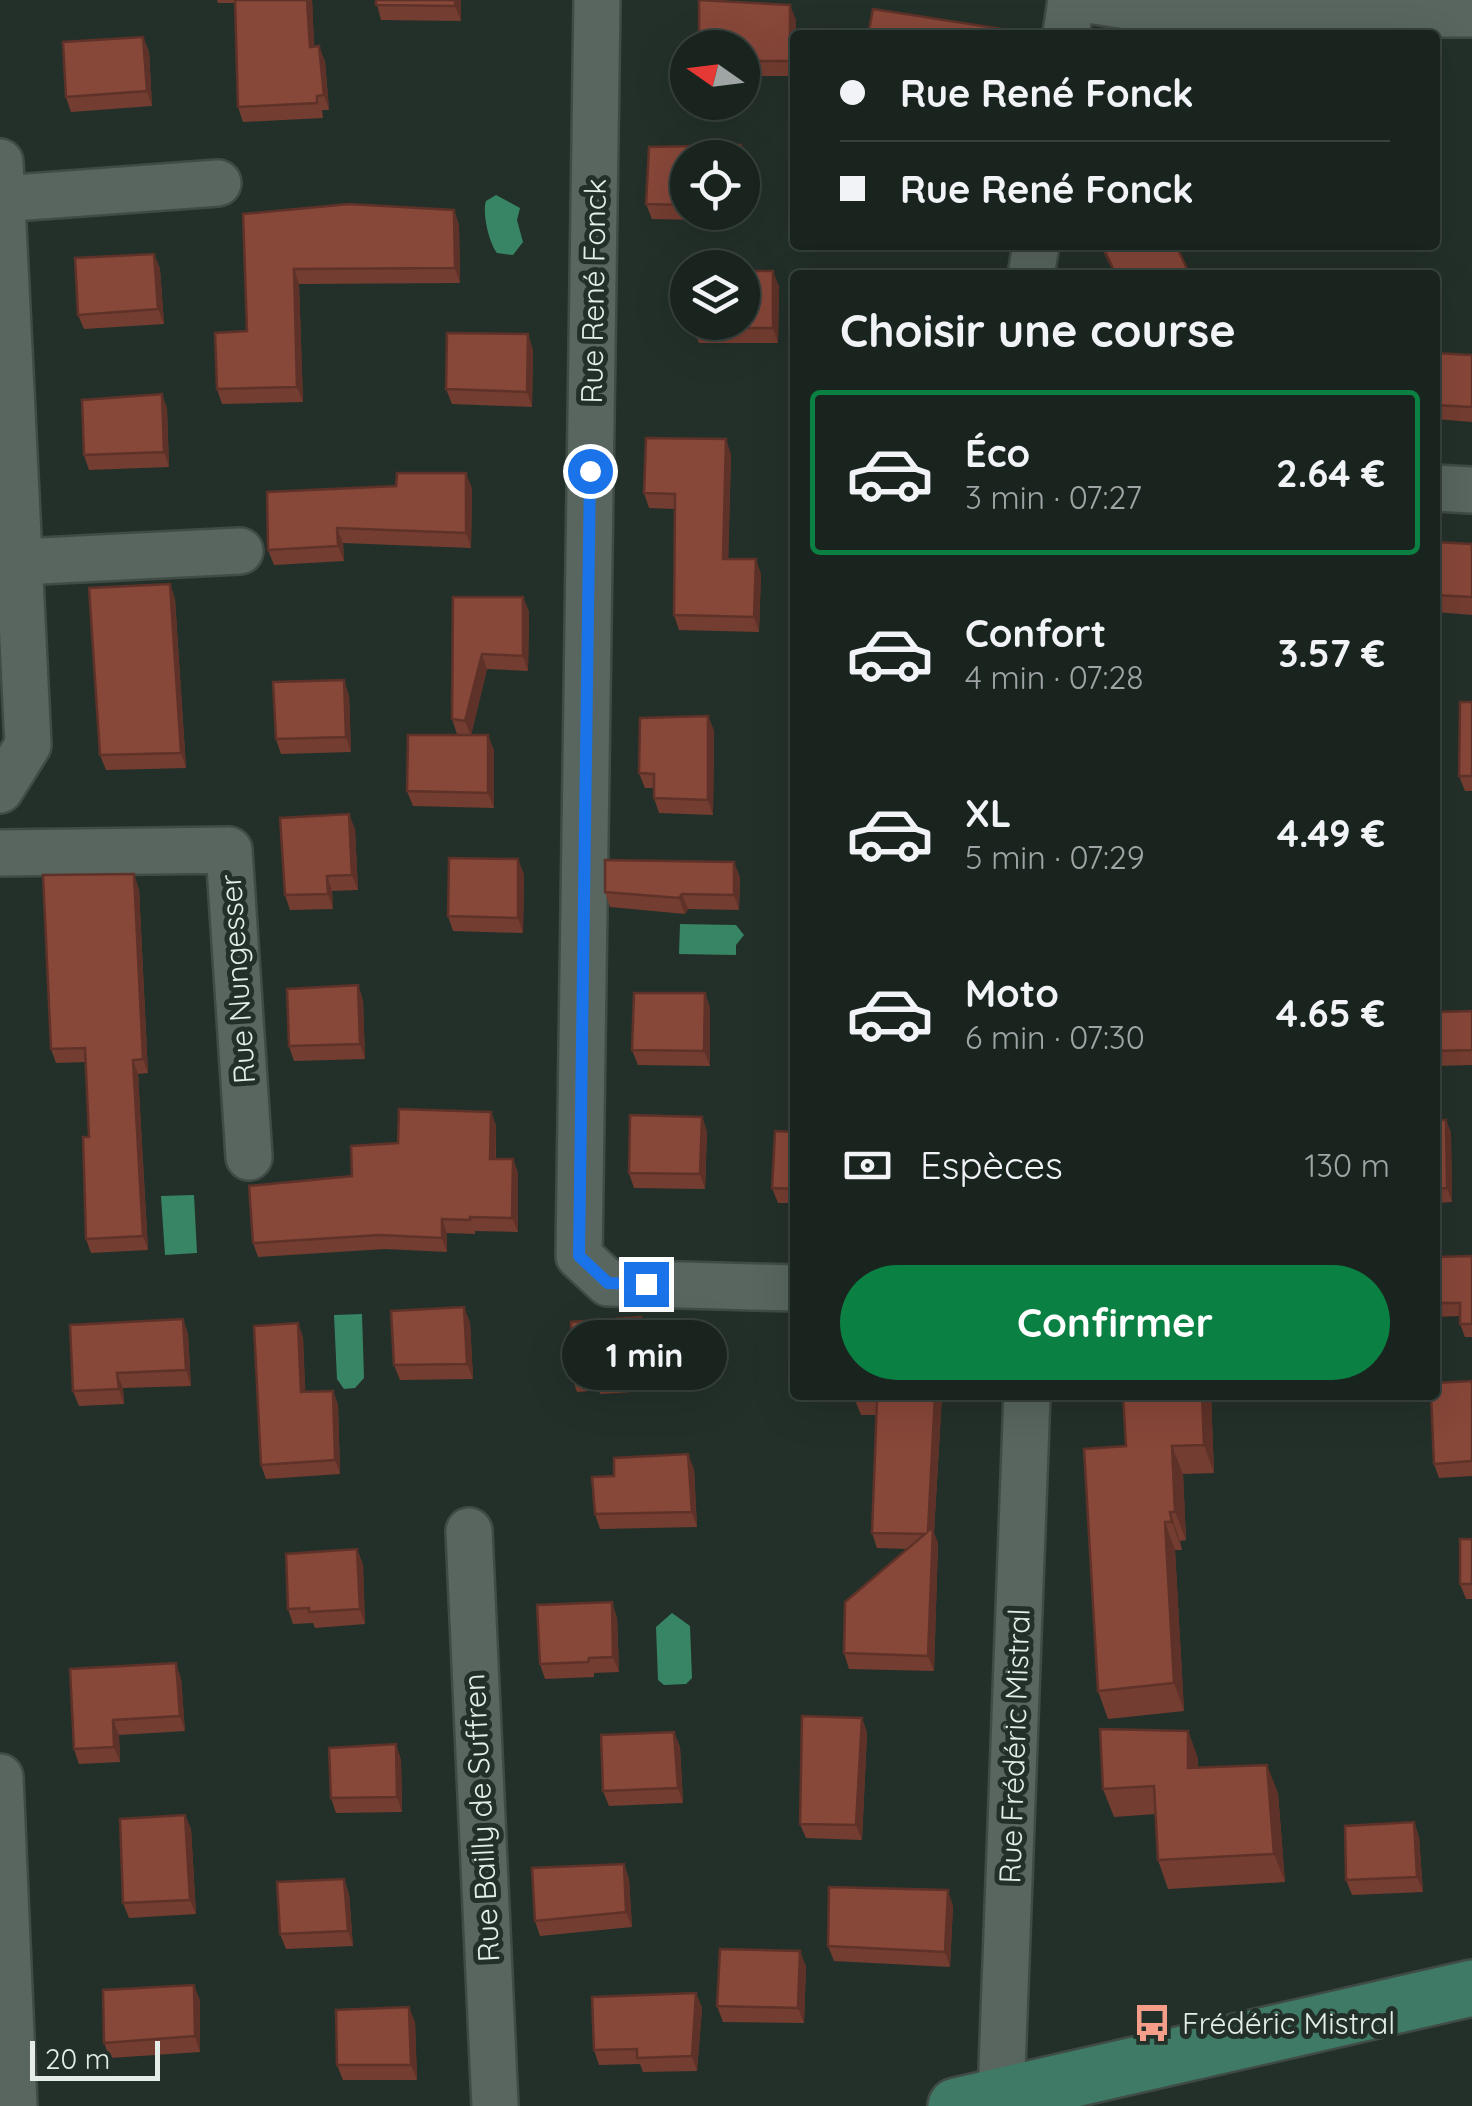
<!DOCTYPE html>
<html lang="fr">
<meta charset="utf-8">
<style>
body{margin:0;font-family:Quicksand,sans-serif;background:#27302c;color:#f1f3f6;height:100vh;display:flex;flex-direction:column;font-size:38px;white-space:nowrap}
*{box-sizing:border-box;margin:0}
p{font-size:32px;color:#9fa4a4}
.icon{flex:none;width:55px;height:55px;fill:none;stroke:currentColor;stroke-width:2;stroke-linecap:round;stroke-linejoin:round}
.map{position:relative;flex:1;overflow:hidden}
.side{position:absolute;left:790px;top:270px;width:650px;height:1130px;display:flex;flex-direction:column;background:#1a241f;border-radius:10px;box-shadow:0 10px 40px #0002,0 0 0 2px #38413d}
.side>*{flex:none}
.hud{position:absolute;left:790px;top:30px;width:650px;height:220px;border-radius:10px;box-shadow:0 10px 40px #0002,0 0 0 2px #38413d;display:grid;align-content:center;height:220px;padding:0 50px;background:#1a241f}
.needle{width:65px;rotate:284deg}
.controls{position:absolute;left:670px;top:30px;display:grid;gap:20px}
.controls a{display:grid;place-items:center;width:90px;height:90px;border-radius:50%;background:#1a241f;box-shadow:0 10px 40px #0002,0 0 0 2px #38413d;font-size:50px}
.scale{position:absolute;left:30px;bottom:25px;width:130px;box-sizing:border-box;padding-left:10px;border:5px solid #e4ede8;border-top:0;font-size:28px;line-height:35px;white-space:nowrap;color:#e4ede8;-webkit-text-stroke:8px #233029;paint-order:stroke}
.end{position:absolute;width:45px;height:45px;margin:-22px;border:12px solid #1a73e8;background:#fff;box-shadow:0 0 0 5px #fff}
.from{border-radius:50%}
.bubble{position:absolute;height:70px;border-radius:35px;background:#1a241f;box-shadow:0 10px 40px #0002,0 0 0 2px #38413d;font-size:32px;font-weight:800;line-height:70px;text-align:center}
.hud b{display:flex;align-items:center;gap:35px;height:95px;font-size:38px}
.hud b+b{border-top:2px solid #38413d}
.hud i{width:25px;height:25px;background:#f1f3f6}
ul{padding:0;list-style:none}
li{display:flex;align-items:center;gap:30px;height:165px;margin:0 20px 15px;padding:0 30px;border:5px solid transparent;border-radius:10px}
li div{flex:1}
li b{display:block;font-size:38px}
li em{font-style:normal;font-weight:800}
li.active{border-color:#0b8043}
li>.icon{width:90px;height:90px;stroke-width:1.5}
h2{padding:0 50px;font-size:45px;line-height:120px}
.pay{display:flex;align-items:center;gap:25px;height:110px;padding:0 50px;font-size:38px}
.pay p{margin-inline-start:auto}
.button{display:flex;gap:20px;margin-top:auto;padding:20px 50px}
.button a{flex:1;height:115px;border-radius:60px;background:#0b8043;color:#fff;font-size:40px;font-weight:800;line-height:115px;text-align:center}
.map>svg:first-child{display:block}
.water{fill:#388565}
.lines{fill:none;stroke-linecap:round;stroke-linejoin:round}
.street-casing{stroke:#404b45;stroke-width:50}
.secondary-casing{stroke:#404b45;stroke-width:60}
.street{stroke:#58665f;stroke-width:45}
.secondary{stroke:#3e7a66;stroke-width:55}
.wall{fill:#743d31;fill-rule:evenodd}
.shaded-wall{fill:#5e3228}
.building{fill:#874739;stroke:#5e3228;stroke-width:2.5}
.route{stroke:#1a73e8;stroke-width:12}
.labels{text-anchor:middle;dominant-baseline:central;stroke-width:10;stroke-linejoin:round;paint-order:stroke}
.street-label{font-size:30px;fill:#e4ede8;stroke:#233029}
.poi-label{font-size:30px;fill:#e4ede8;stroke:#233029;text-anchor:start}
</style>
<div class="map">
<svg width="1472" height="2106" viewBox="0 0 1472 2106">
<rect width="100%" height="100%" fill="#233029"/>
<path class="water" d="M496 195 520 208 517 220 523 242 513 255 497 253C489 243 482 213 486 201Z
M680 924 736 925 744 935 736 945V955L679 954Z
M194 1195 197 1253 165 1255 161 1196Z
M362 1314 364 1378 355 1388 344 1389 337 1379 334 1315Z
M672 1613 690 1626 692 1678 686 1684 664 1685 658 1680 656 1627Z"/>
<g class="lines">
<g class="street-casing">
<path id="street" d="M597 0 579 1256 608 1283 795 1288
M1088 0 1181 14H1472
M1066 35 1071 0
M0 162 28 745 0 790
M0 199 218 183
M1031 275 1036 245
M1435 488 1472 490
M0 563 240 551
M0 853 229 850 249 1157
M469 1531 495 2106
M0 1777 14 2106
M1001 2096 1027 1395"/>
</g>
<g class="secondary-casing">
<path id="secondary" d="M956 2106 1472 1988"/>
</g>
<use href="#street" class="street"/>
<use href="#secondary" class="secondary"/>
</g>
<path class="wall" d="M217 0H312L314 46 325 61 329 110H322L323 118 243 122 238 107 235 3H218Z
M376 0H461V21L381 20Z
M796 20 795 76H742V48Z
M143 37 149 52 152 106 71 112 66 97Z
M741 145 746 160V221L652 219 646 204 649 147ZM688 158H742V212H688Z
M454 210 459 225 460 283 299 284 303 402 222 404 217 389 247 331 243 214Z
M1100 245H1176L1190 275H1115Z
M154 254 160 269 164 324 84 329 78 315Z
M779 286 778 343H699L693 328Z
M533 349 532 407 452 404 446 389Z
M1435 353 1472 355V422L1435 419Z
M162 394 167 409 169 467 89 470 84 455Z
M731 454 728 559 761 574 759 632 679 630 674 615 675 509 649 508 644 493Z
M472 488 471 548 343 543 344 561 274 565 268 550Z
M1435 542 1472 544V615L1435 612Z
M170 584 175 599 186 768 106 770 100 755Z
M453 597H523L529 612 528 671 487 669 471 735 494 750V808L413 806 407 791 457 734 452 719Z
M349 695 351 752 281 754 276 739Z
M1472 702V791H1465L1459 776Z
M708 716 714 731 713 815 659 813 654 798V788H645L639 773Z
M355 829 358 890 332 891 333 909 290 910 285 895Z
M524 874 523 933 453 931 448 916Z
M740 877 739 910 688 909 685 914 610 907 605 892Z
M139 889 148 1073 138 1074 148 1250 91 1253 86 1239 89 1137 86 1062 56 1063 51 1049Z
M358 985 363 1001 365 1059 294 1061 289 1046Z
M705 993 710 1008V1066L638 1065 632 1050Z
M1472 1011V1065L1435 1066V1012Z
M491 1112 496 1126V1159H513L518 1173V1232L475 1231V1234L447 1233V1252L385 1249 258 1257 253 1243 398 1143Z
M702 1117 707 1132 705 1189 634 1188 629 1173Z
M1435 1120H1446L1451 1133 1452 1202 1435 1203Z
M795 1132V1203H778L772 1188Z
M1472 1256V1337H1465L1460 1324V1316L1435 1317V1257Z
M641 1317 647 1333 649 1391 600 1394 599 1390 577 1392 572 1377Z
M183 1319 188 1334 191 1386 123 1388 124 1404 79 1406 73 1391Z
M470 1322 473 1379 400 1380 394 1365Z
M303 1337 305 1392 333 1391 338 1405 340 1474 266 1479 261 1465Z
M1472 1381V1476L1439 1478 1434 1464Z
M942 1395 934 1533 938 1543 934 1671 849 1669 844 1653 908 1549 877 1548 872 1533 876 1415H861L855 1400Z
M1123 1395H1211L1214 1473 1183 1474 1186 1540 1180 1541 1182 1550H1175L1184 1711 1108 1719 1098 1691 1126 1446Z
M694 1469 697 1527 600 1529 595 1514 614 1476Z
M1472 1539V1599H1466L1460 1584Z
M357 1549 363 1565 365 1624 315 1628 313 1623 293 1624 288 1609Z
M617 1617 619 1672 594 1673V1677L545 1679 540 1664Z
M70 1669 181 1678 185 1731 119 1735 120 1762 79 1764 74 1749Z
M862 1718 867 1733 862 1840 806 1838 800 1824Z
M1188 1731 1198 1759V1768L1278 1793 1285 1882 1168 1889 1158 1860 1156 1814 1114 1817 1103 1789Z
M674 1732 680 1747 683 1803 609 1806 603 1791Z
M401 1759 402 1812 336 1813 331 1798Z
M185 1815 191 1829 196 1914 129 1918 123 1903Z
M1414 1822 1419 1837 1423 1892 1352 1895 1346 1880Z
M624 1864 629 1879 632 1927 540 1936 535 1921Z
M344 1879 349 1894 353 1946 286 1949 280 1934Z
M953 1906 950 1967 834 1961 828 1946Z
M806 1966 804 2023 723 2022 717 2006Z
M696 1993 702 2008 697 2071 643 2072 640 2064 599 2065 594 2050Z
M200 2000V2052L110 2058 104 2043Z
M415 2022 417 2080H343L337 2065Z"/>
<path class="shaded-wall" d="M307 0H312L315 62 310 47Z
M455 0H461V21L455 6Z
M790 5 796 20 795 76 790 61Z
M143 37 149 52 152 106 147 91Z
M319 46 325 61 329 110 324 95Z
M1435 65 1436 68 1437 123 1435 116Z
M741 145 746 160V221L742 212V158H741Z
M454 210 459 225 460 283 455 268Z
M154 254 160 269 164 324 158 309Z
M294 269 299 284 303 402 297 387Z
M773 271 779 286 778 343 773 328Z
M528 334 533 349 532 407 527 392Z
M162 394 167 409 169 467 164 452Z
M726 439 731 454 728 574 723 559Z
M466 473 472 488 471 548 466 533Z
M337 528 343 543 344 561 338 546Z
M756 559 761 574 759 632 754 617Z
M170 584 175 599 186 768 181 753Z
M523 597 529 612 528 671 523 656Z
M482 654 487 669 471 736 465 721Z
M344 680 349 695 351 752 346 737Z
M708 716 714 731 713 815 708 800Z
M488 735 494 750V808L488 793Z
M349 814 355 829 358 890 352 875Z
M518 859 524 874 523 933 518 918Z
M734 862 740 877 739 910 734 895Z
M134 874 139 889 148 1073 143 1059Z
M327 876 332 891 333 909 328 894Z
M682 894 688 909 685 914 679 898Z
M358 985 363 1001 365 1059 360 1044Z
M705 993 710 1008V1066L704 1051Z
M133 1060 138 1074 148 1250 143 1236Z
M491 1112 496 1126 495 1173 490 1159Z
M702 1117 707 1132 705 1189 700 1174Z
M1446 1120 1451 1133 1452 1202 1447 1188Z
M513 1159 518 1173V1232L512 1218Z
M442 1219 447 1233V1252L442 1238Z
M464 1307 470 1322 473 1379 467 1364Z
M641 1317 647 1333 649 1391 644 1376Z
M183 1319 188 1334 191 1386 186 1370Z
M298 1323 303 1337 306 1406 301 1392Z
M117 1373 123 1388 124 1404 119 1389Z
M333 1391 338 1405 340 1474 335 1460Z
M935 1395H942L934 1533 938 1543 934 1671 928 1656V1531Z
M1202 1395H1211L1214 1473 1204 1445Z
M1172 1446 1183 1474 1186 1540 1175 1512Z
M688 1454 694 1469 697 1527 692 1512Z
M1170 1512 1180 1541 1182 1550 1172 1522Z
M1165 1522 1175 1550 1184 1711 1174 1683Z
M357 1549 363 1565 365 1624 360 1609Z
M612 1602 617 1617 619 1672 613 1657Z
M176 1663 181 1678 185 1731 180 1716Z
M862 1718 867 1733 862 1840 856 1825Z
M113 1720 119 1735 120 1762 114 1747Z
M1188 1731 1198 1759V1796L1188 1768Z
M674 1732 680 1747 683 1803 678 1788Z
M396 1744 401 1759 402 1812 397 1797Z
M1267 1765 1278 1793 1285 1882 1274 1854Z
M185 1815 191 1829 196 1914 190 1900Z
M1414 1822 1419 1837 1423 1892 1417 1877Z
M624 1864 629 1879 632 1927 626 1912Z
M344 1879 349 1894 353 1946 348 1931Z
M948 1890 953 1906 950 1967 945 1952Z
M800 1951 806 1966 804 2023 798 2008Z
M194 1985 200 2000V2052L195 2036Z
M696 1993 702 2008 697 2071 692 2056Z
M409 2007 415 2022 417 2080 411 2065Z"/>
<path class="building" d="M235 0H307L310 47 319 46 324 95 317 96V103L238 107Z
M376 0H455V6L376 5Z
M699 0 790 5V61H742V48H699Z
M873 9 1002 29 1001 35H868Z
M143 37 147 91 66 97 63 42Z
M741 145V158H688V205L646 204 649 147Z
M349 204 454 210 455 268 294 269 297 387 217 389 215 333 247 331 243 214Z
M1102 245H1176L1187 269 1176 275H1116Z
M154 254 158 309 78 315 75 258Z
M742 271H773V328H693V322H742Z
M904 273 960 274V275H903Z
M447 333 528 334 527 392 446 389Z
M1435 353 1472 355V407L1435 405Z
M162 394 164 452 84 455 82 400Z
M646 438 726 439 723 559H756L754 617 674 615 675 494 644 493Z
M397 473H466V533L337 528 338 546 268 550 267 492 396 486Z
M1435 542 1472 544V597L1435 595Z
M170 584 181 753 100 755 89 588Z
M453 597H523V656L482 654 465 721 452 719Z
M344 680 346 737 276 739 273 682Z
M1460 702H1472V776H1459Z
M708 716V800L654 798V774L639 773 640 718Z
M408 735H488V793L407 791Z
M349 814 352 875 327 876 328 894 285 895 280 818Z
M449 858 518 859V918L448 916Z
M605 860 734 862V895L682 894 679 898 605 892Z
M134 874 143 1059 133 1060 143 1236 86 1239 83 1137H89L85 1048 51 1049 43 875Z
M358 985 360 1044 289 1046 287 989Z
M634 993H705L704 1051 632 1050Z
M1472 1011V1050L1435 1051V1012Z
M399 1109 491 1112 490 1159H513L512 1218 470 1217V1220L442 1219V1238L380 1235 253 1243 249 1186 352 1176 351 1146 398 1143Z
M630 1115 702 1117 700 1174 629 1173Z
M1435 1120H1446L1447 1188 1435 1189Z
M775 1131 795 1132V1189L772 1188Z
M1472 1256V1324H1460V1303H1435V1257Z
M464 1307 467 1364 394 1365 391 1311Z
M641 1317 644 1376 595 1379V1375L572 1377 571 1322Z
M183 1319 186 1370 117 1373 119 1389 73 1391 70 1325Z
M298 1323 301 1392 333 1391 335 1460 261 1465 254 1326Z
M1472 1381V1461L1434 1464 1431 1395H1435V1383Z
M855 1395H935L928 1531 933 1528 928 1656 844 1653 845 1602 925 1534 872 1533 877 1400H855Z
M1123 1395H1202L1204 1445 1172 1446 1175 1512H1170L1172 1522H1165L1174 1683 1098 1691 1084 1449 1126 1446Z
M688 1454 692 1512 595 1514 592 1477 614 1476V1458Z
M1460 1539H1472V1584H1460Z
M357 1549 360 1609 309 1612V1608L288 1609 286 1554Z
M612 1602 613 1657 589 1658 588 1662 540 1664 537 1605Z
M176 1663 180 1716 113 1720 114 1747 74 1749 70 1669Z
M802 1716 862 1718 856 1825 800 1824Z
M1100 1729 1188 1731V1768L1267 1765 1274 1854 1158 1860 1154 1786 1103 1789Z
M674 1732 678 1788 603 1791 601 1735Z
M396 1744 397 1797 331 1798 329 1748Z
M185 1815 190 1900 123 1903 120 1819Z
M1414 1822 1417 1877 1346 1880 1345 1826Z
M624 1864 626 1912 535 1921 532 1868Z
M344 1879 348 1931 280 1934 277 1882Z
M829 1887 948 1890 945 1952 828 1946Z
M720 1949 800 1951 798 2008 717 2006Z
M194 1985 195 2036 104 2043 103 1990Z
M696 1993 692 2056 637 2058V2049L594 2050 592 1997Z
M409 2007 411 2065H337L336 2010Z"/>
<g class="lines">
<path class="route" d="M590 471 579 1256 608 1283 646 1284"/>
</g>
<defs>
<g id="bus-bare" transform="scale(3)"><path d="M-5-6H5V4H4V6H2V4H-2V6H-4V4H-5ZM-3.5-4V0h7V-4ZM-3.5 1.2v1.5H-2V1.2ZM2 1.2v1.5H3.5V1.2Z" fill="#f49e8a" stroke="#233029" stroke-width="2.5" paint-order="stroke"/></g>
</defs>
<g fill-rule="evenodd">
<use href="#bus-bare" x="1152" y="2023"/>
</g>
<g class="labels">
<g class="street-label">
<text transform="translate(593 291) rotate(-89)">Rue René Fonck</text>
<text transform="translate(237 979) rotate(-94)">Rue Nungesser</text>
<text transform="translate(1014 1746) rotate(-88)">Rue Frédéric Mistral</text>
<text transform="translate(481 1818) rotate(-93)">Rue Bailly de Suffren</text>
</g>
<g class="poi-label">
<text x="1182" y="2023">Frédéric Mistral</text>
</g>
</g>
</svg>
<div class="controls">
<a><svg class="needle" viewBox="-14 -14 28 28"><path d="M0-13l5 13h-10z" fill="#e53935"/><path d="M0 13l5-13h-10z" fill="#9fa4a4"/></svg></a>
<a><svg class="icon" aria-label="locate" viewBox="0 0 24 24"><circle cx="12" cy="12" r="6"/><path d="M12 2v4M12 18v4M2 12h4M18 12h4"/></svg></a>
<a><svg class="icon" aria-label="layers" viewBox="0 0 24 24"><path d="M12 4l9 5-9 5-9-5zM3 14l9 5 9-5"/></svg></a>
</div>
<div class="scale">20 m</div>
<i class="end from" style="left:590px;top:471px"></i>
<i class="end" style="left:646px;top:1284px"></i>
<div class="bubble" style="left:562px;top:1320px;width:165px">1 min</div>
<div class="hud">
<b><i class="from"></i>Rue René Fonck</b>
<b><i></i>Rue René Fonck</b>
</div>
<section class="side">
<h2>Choisir une course</h2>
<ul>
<li class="active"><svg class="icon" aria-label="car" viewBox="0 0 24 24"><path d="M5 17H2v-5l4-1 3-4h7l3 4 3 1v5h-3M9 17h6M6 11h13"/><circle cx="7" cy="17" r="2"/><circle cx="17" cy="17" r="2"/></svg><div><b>Éco</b><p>3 min · 07:27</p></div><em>2.64 €</em></li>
<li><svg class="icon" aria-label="car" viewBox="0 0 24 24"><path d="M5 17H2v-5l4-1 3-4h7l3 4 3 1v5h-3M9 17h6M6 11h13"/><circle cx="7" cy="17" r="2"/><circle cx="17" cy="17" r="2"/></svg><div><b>Confort</b><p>4 min · 07:28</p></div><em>3.57 €</em></li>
<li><svg class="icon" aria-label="car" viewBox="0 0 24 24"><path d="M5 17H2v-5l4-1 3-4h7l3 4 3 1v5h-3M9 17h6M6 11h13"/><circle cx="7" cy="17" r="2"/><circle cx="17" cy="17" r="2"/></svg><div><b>XL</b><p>5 min · 07:29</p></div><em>4.49 €</em></li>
<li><svg class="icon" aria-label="car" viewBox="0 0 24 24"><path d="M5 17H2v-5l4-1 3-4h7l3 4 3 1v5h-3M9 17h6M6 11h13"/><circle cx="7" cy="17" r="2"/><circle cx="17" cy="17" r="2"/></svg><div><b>Moto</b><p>6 min · 07:30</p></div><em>4.65 €</em></li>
</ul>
<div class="pay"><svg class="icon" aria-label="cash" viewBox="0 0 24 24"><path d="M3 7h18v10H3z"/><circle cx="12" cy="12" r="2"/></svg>Espèces<p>130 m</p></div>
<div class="button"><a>Confirmer</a></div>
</section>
</div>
